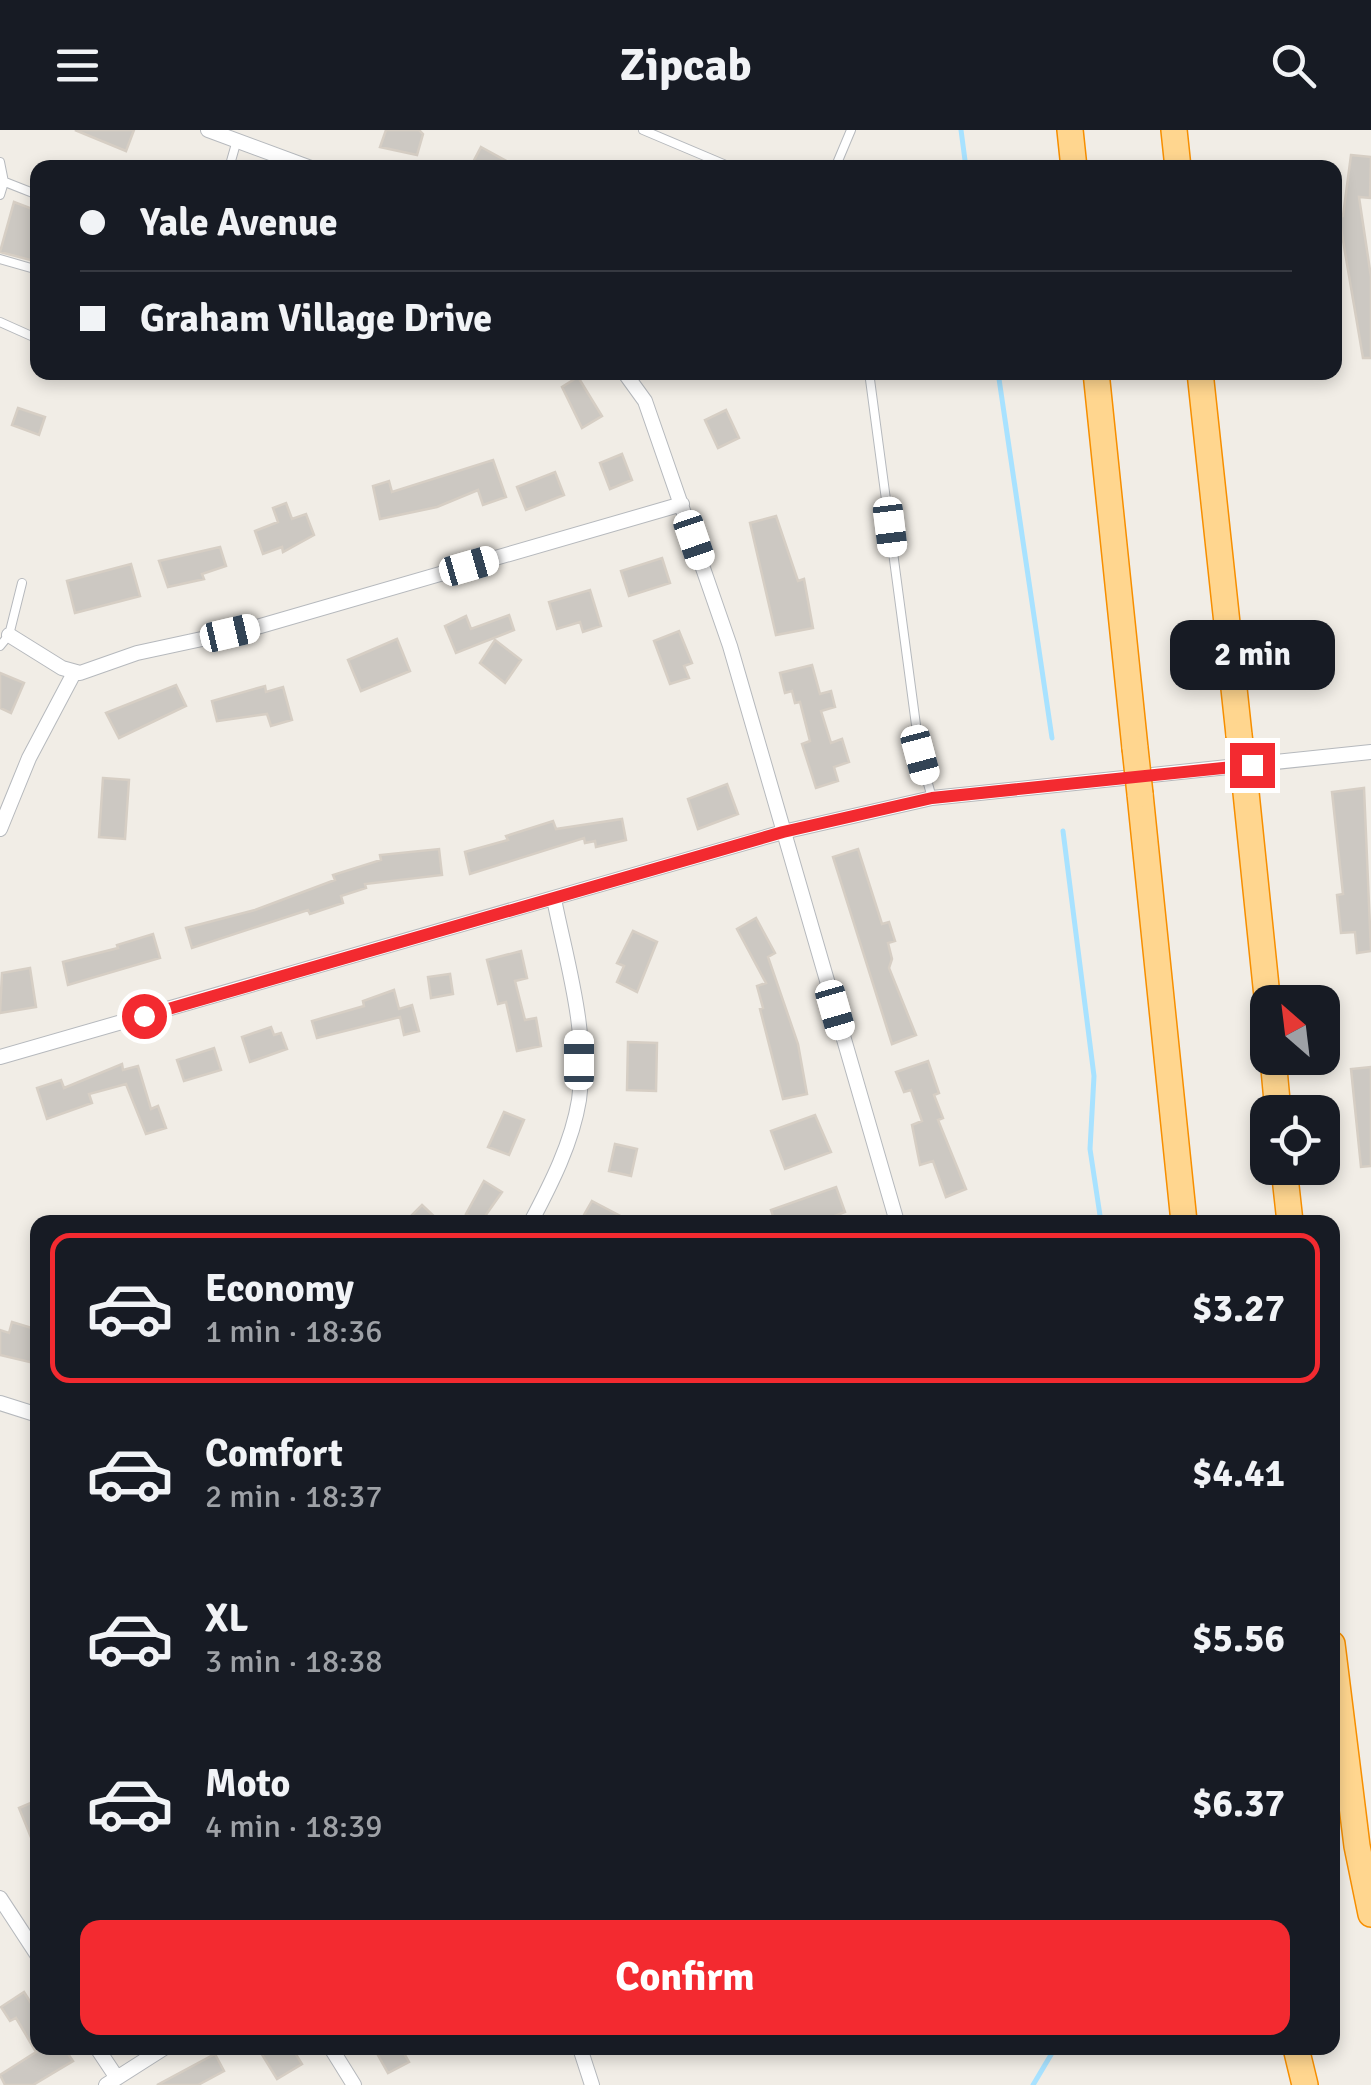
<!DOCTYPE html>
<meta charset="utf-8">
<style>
body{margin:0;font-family:Signika,sans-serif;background:#20242c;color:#f1f3f6;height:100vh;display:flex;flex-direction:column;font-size:38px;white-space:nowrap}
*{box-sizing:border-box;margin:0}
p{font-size:32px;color:#9ea1a6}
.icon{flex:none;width:55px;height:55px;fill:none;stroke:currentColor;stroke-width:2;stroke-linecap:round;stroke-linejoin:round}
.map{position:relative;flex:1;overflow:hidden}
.side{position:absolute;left:30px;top:1085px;width:1310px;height:840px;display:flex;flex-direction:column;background:#171b24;border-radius:20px;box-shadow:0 5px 15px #0003}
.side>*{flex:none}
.banner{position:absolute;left:30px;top:30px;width:1312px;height:220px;border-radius:20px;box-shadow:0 5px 15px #0003;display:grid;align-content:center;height:220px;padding:0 50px;background:#171b24}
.needle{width:65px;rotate:332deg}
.buttons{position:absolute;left:1250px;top:855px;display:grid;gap:20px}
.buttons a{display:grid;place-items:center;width:90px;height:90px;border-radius:20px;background:#171b24;box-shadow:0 5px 15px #0003;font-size:50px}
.end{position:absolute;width:45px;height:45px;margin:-22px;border:12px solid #f32a30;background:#fff;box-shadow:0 0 0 5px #fff}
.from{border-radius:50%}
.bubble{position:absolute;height:70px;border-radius:20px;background:#171b24;box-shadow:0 5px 15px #0003;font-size:32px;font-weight:800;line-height:70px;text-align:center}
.car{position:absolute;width:30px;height:60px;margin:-30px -15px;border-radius:12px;box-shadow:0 0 8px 2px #0007;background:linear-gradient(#fff 24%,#345 0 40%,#fff 0 76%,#345 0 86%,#fff 0)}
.banner b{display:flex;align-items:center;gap:35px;height:95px;font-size:38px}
.banner b+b{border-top:2px solid #363941}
.banner i{width:25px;height:25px;background:#f1f3f6}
ul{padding:18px 0 0;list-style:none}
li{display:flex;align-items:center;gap:30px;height:150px;margin:0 20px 15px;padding:0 30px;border:5px solid transparent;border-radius:20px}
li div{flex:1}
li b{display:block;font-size:38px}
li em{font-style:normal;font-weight:800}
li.active{border-color:#f32a30}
li>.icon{width:90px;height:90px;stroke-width:1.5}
.primary-button{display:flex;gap:20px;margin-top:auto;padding:20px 50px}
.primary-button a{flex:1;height:115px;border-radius:20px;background:#f32a30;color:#fff;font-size:40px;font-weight:800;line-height:115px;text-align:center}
header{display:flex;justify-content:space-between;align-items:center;height:130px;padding:0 50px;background:#171b24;font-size:45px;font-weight:800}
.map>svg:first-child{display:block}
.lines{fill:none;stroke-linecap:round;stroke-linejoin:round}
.stream{stroke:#a8e2ff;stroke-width:5}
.building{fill:#ccc8c2;stroke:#d6cec4;stroke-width:2.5}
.service-casing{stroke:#b6b9bd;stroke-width:10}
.minor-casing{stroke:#b6b9bd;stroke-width:16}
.motorway-casing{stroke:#f78f00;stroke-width:28}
.service{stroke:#fff;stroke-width:8}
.minor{stroke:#fff;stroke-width:14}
.motorway{stroke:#ffd68f;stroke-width:25}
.motorway-bridge-casing{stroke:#f78f00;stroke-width:28;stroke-linecap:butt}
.motorway-bridge{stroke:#ffd68f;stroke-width:25}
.route{stroke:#f32a30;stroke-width:12}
</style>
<header><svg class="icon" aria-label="menu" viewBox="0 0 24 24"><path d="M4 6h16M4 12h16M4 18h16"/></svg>Zipcab<svg class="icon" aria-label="search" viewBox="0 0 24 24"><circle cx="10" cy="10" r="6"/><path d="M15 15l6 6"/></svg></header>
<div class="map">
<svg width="1371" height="1955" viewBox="0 0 1371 1955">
<rect width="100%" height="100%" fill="#f1ede6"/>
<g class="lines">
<path class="stream" d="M961 0 966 38
M998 242 1052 608
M1063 701 1094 946 1090 1019 1101 1092
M1033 1955 1055 1918"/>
</g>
<path class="building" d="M75 0H134L126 21Z
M386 0H419L423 4 417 25 380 17Z
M481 17 519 38H470Z
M1351 25 1371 27 1370 68 1359 67 1371 147V228H1363L1339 87 1343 86Z
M14 72 38 81V132L0 122Z
M578 247 602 286 582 298 562 257Z
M18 278 45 287 39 305 12 295Z
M726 280 739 308 718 318 705 290Z
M622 324 632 350 610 359 600 333Z
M493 330 506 367 483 375 478 360 437 377 380 389 373 356 389 351 392 362Z
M555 342 564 365 526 380 517 357Z
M286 373 292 389 306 384 314 405 283 422 282 417 263 424 255 401 278 392 273 378Z
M776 386 798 451 804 449 813 498 776 505 750 393Z
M220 417 226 436 202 444 204 449 168 457 159 431Z
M662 428 670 453 629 466 621 441Z
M131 434 140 466 75 483 67 451Z
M590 460 601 496 583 502 580 492 557 499 549 472Z
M509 485 514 500 456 523 445 496 466 486 471 499Z
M679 501 692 533 684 536 689 548 670 554 654 511Z
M397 509 410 541 361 561 348 530Z
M495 510 521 530 505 553 480 533Z
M812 535 820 564 831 561 835 577 821 581 831 613 842 609 849 632 834 637 838 651 816 658 802 614 810 611 800 572 795 573 792 561 785 563 780 543Z
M0 543 24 553 11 583 0 578Z
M176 555 186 576 119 608 106 583Z
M265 556 266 562 283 557 292 590 271 596 267 584 217 591 212 571Z
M103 648 129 650 125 709 99 707Z
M727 654 738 684 698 699 688 669Z
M1364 658 1371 821 1357 823 1355 802 1341 803 1337 765 1343 764 1332 662Z
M622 689 626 710 596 717 595 711 585 713 584 708 470 744 465 722 508 710 506 706 553 691 556 699Z
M439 719 442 745 365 754 366 758 341 766 343 773 310 784 308 780 192 818 186 798 255 780 335 750 333 745 381 730 380 725Z
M858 719 882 794 889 792 895 811 888 813 892 829 889 838 916 905 892 914 833 727Z
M756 788 775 823 768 827 798 914 807 964 783 969 760 879 763 878 757 856 766 853 737 799Z
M633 801 657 812 637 862 617 852 624 836 617 833Z
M153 804 160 828 68 855 63 832 118 818 117 815Z
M521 821 527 848 515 851 525 890 536 888 541 916 517 921 506 872 498 874 487 830Z
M30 838 36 877 0 883 2 843Z
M450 844 453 864 431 868 428 847Z
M394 860 399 879 412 875 419 901 404 905 400 887 317 908 312 891 364 876 363 871Z
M271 897 274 905 281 903 287 919 250 932 242 907Z
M628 912 657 913 656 961 627 960Z
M214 918 221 940 184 951 177 930Z
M928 931 939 963 934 965 943 988 938 990 966 1059 946 1067 933 1031 920 1035 912 995 922 991 911 960 904 962 896 942Z
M122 934 123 940 138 936 151 979 158 976 166 998 146 1004 126 954 89 964 92 973 47 989 37 958 61 950 64 958Z
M1371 937V1036L1361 1037 1351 939Z
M504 982 524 990 509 1025 488 1017Z
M815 985 831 1022 785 1039 771 1001Z
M615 1014 637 1019 631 1046 609 1041Z
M484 1051 502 1062 481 1092 466 1084Z
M836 1057 845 1082 832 1087 834 1092H775L771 1080Z
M592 1071 632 1092H580Z
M422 1075 440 1092H405Z
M12 1192 38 1200V1234L0 1225V1200L9 1203Z
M38 1670V1722H37L19 1678Z
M24 1862 38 1884V1918H64L73 1931 33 1955H5L0 1945 36 1922 16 1888 10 1891 1 1877Z
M258 1918H292L302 1934 277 1949Z
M374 1918H401L409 1932 388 1943Z
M215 1924 224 1941 198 1955H157Z"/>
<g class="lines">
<g class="service-casing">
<path id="service" d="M643 0 733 38
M0 32 4 52 0 65
M229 38 237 10
M835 38 851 0
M0 50 38 65
M0 129 38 140
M0 192 38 209
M869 242 920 625 932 668
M0 516 9 505 22 453"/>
</g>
<g class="minor-casing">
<path id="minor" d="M208 0 311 38
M624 242 645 271 730 516 897 1092
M9 505 62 538 80 543 137 523 257 497 682 374
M0 699 29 628 74 543
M0 927 783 702 932 668 1371 622
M531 1092C551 1054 572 1013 579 970 589 903 567 834 554 769
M0 1273 38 1285
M0 1768 38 1826
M97 1918 117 1948
M331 1918 354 1955
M580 1918 592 1955
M106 1955 164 1918"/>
</g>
<g class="motorway-casing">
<path id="motorway" d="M1070 0 1074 38
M1174 0 1178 38
M1096 242 1135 618
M1200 242 1239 605
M1245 653 1268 876
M1140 664 1184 1092
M1273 928 1278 982
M1284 1038 1290 1092
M1332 1514 1357 1716 1371 1784
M1296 1918 1305 1955"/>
</g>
<use href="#service" class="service"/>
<use href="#minor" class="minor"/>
<use href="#motorway" class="motorway"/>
<g class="motorway-bridge-casing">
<path id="motorway-bridge" d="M1239 605 1245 653
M1135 618 1140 664"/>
</g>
<use href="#motorway-bridge" class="motorway-bridge"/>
</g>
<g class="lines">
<path class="route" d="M144 886 783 702 932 668 1252 635"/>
</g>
</svg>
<div class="buttons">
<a><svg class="needle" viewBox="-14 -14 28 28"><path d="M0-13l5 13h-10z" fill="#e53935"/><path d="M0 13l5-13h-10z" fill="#9ea1a6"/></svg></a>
<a><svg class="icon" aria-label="locate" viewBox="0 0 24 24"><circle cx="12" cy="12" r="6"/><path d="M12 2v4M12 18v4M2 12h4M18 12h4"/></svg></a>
</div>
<i class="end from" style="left:144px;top:886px"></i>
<i class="end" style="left:1252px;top:635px"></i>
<div class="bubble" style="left:1170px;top:490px;width:165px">2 min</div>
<i class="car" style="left:890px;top:397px;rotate:173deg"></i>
<i class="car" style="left:694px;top:410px;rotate:161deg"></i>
<i class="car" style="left:469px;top:436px;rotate:74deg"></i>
<i class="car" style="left:230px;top:503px;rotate:77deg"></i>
<i class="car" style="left:920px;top:625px;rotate:165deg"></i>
<i class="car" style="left:835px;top:880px;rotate:164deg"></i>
<i class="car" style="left:579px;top:930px;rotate:0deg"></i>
<div class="banner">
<b><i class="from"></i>Yale Avenue</b>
<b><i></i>Graham Village Drive</b>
</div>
<section class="side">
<ul>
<li class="active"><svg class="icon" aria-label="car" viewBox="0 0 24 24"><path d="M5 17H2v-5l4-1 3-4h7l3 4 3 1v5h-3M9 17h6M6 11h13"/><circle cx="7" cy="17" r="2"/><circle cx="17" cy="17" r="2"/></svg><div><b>Economy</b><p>1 min · 18:36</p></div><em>$3.27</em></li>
<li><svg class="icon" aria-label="car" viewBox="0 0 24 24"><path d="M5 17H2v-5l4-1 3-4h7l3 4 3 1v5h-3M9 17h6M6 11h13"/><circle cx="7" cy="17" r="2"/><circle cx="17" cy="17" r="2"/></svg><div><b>Comfort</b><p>2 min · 18:37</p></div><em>$4.41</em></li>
<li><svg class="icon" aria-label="car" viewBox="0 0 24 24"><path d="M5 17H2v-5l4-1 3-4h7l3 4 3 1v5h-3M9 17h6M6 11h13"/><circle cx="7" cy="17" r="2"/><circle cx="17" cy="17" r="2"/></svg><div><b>XL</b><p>3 min · 18:38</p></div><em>$5.56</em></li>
<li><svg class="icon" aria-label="car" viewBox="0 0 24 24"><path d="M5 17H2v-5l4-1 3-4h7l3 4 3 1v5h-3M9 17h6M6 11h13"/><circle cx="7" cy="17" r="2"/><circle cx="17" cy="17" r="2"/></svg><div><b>Moto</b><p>4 min · 18:39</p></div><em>$6.37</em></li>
</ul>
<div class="primary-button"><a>Confirm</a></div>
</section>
</div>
